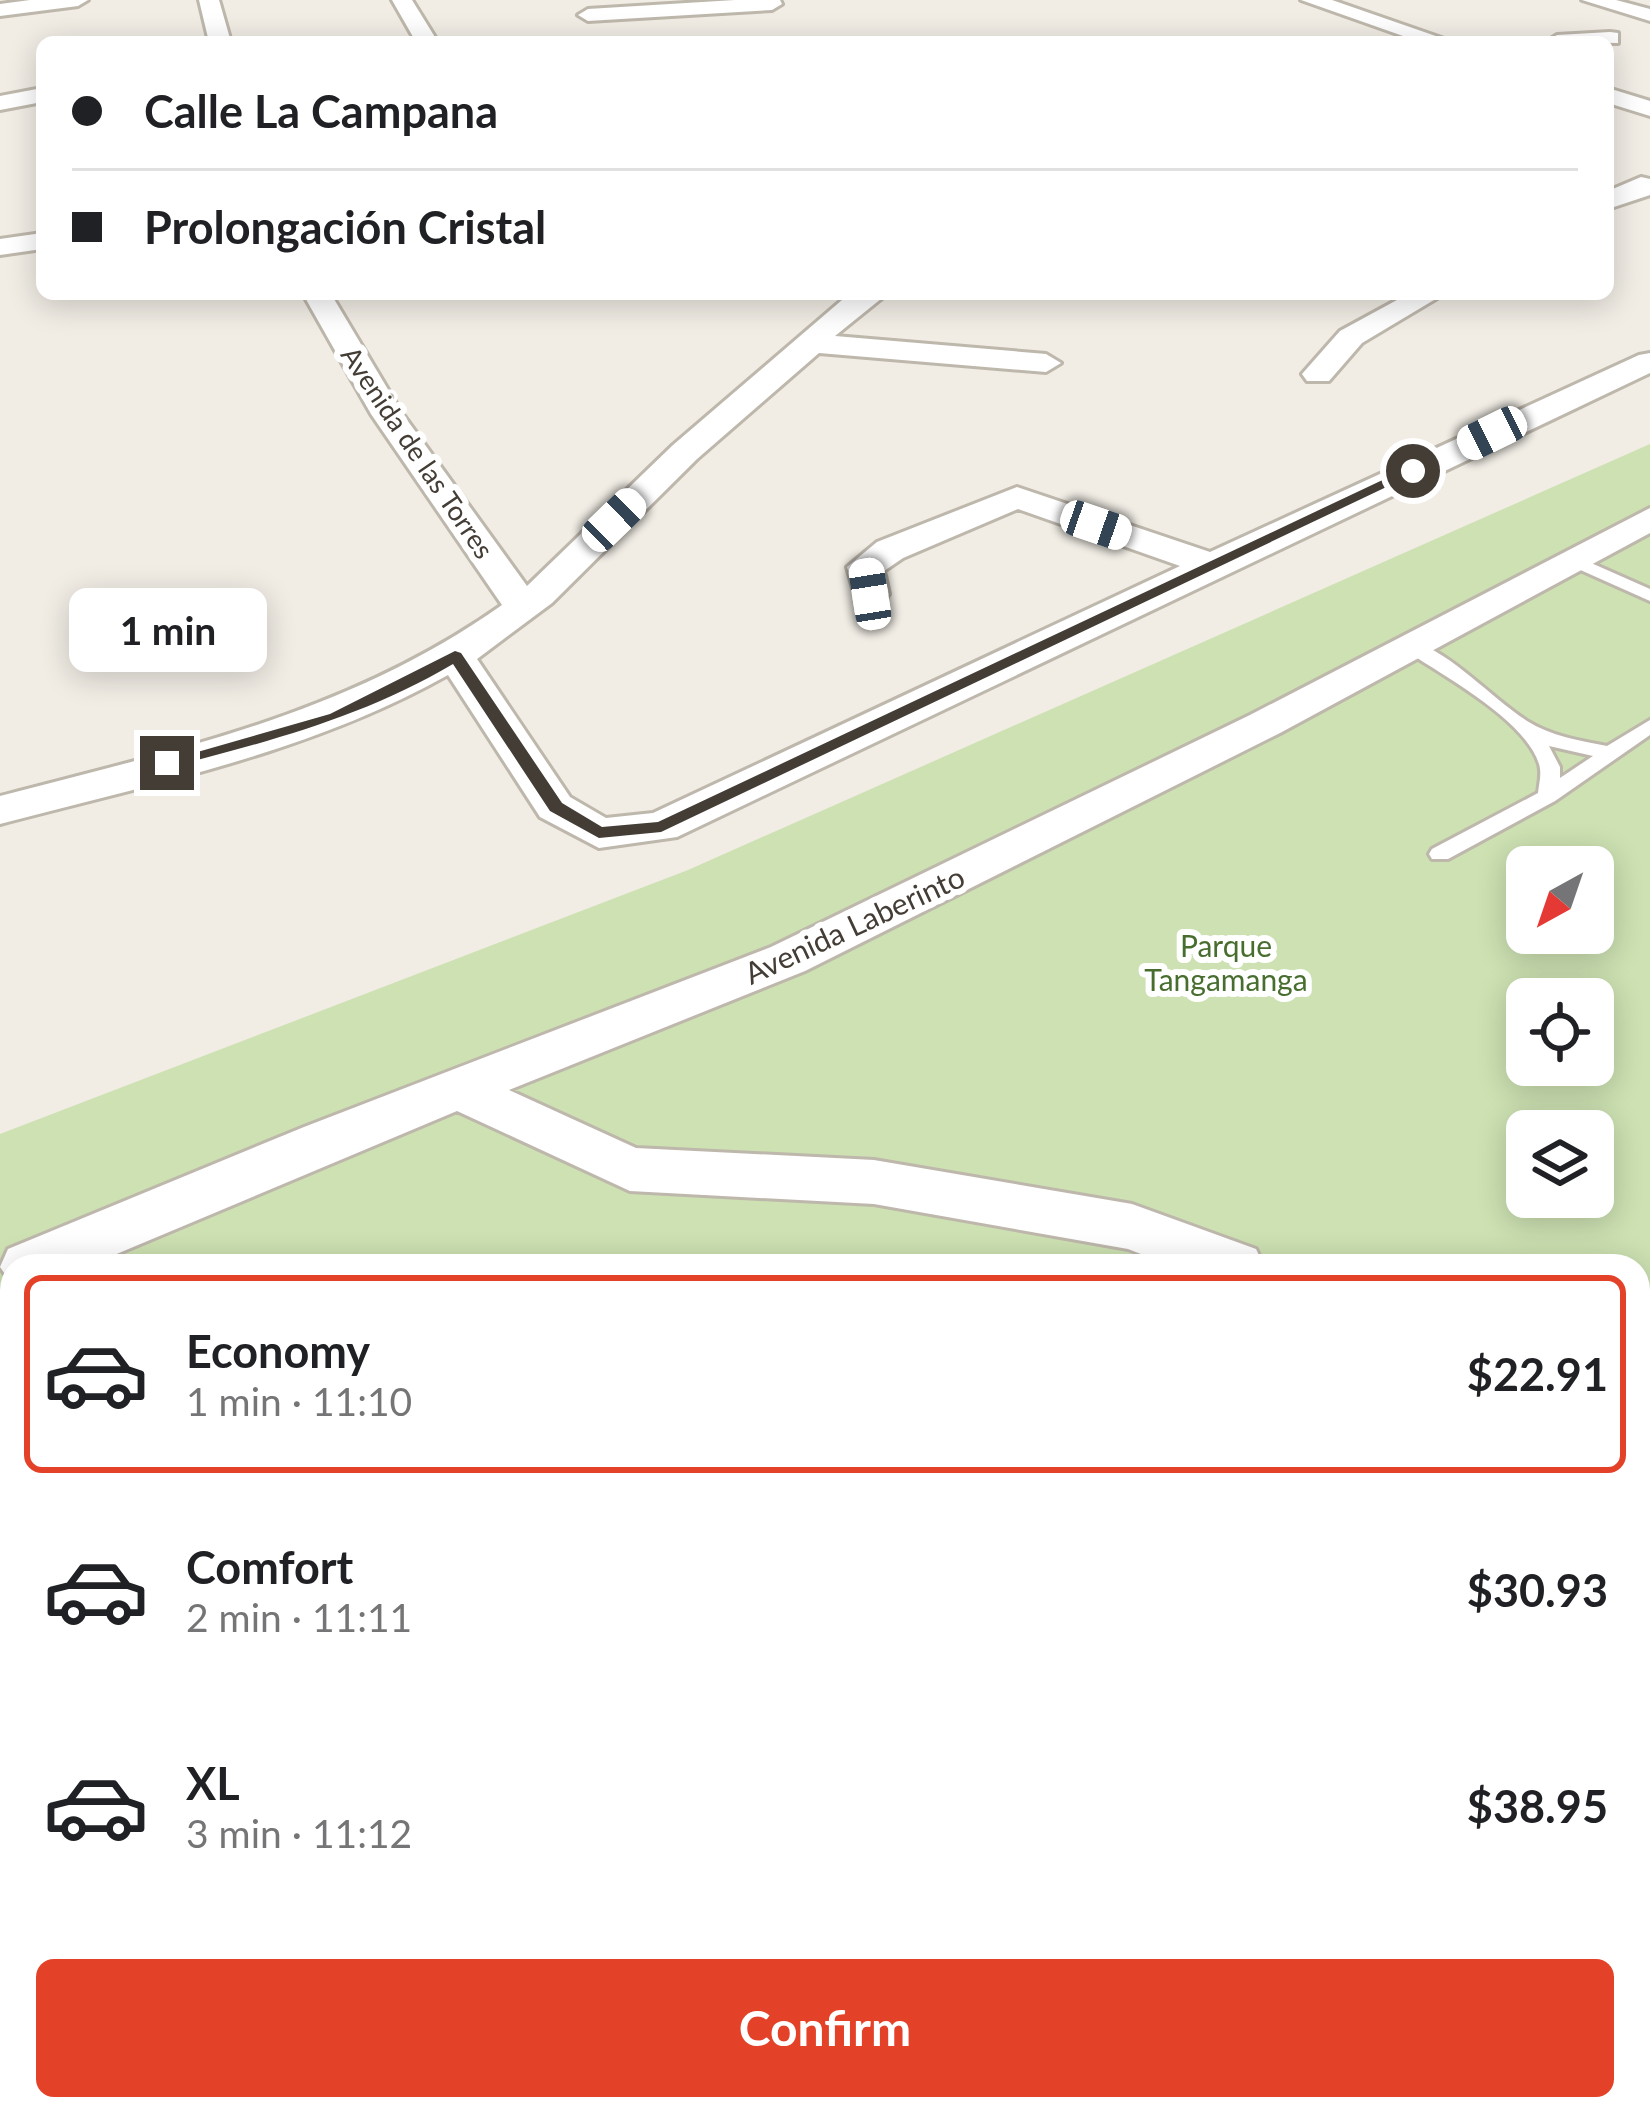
<!DOCTYPE html>
<meta charset="utf-8">
<style>
body{margin:0;font-family:Lato,sans-serif;background:#f6f6f6;color:#202124;height:100vh;display:flex;flex-direction:column;font-size:45px;white-space:nowrap}
*{box-sizing:border-box;margin:0}
p{font-size:39px;color:#757577}
.icon{flex:none;width:66px;height:66px;fill:none;stroke:currentColor;stroke-width:2;stroke-linecap:round;stroke-linejoin:round}
.map{position:relative;flex:1;overflow:hidden}
.panel{position:absolute;left:0px;top:1254px;width:1650px;height:867px;display:flex;flex-direction:column;background:#fff;border-radius:36px 36px 0 0;box-shadow:0 6px 30px #0003}
.panel>*{flex:none}
.hud{position:absolute;left:36px;top:36px;width:1578px;height:264px;border-radius:18px;box-shadow:0 6px 30px #0003;display:grid;align-content:center;height:264px;padding:0 36px;background:#fff}
.needle{width:78px;rotate:220deg}
.buttons{position:absolute;left:1506px;top:846px;display:grid;gap:24px}
.buttons a{display:grid;place-items:center;width:108px;height:108px;border-radius:18px;background:#fff;box-shadow:0 6px 30px #0003;font-size:60px}
.end{position:absolute;width:54px;height:54px;margin:-27px;border:15px solid #433d35;background:#fff;box-shadow:0 0 0 6px #fff}
.from{border-radius:50%}
.bubble{position:absolute;height:84px;border-radius:18px;background:#fff;box-shadow:0 6px 30px #0003;font-size:39px;font-weight:700;line-height:84px;text-align:center}
.car{position:absolute;width:36px;height:72px;margin:-36px -18px;border-radius:15px;box-shadow:0 0 9px 3px #0007;background:linear-gradient(#fff 24%,#345 0 40%,#fff 0 76%,#345 0 86%,#fff 0)}
.hud b{display:flex;align-items:center;gap:42px;height:114px;font-size:45px}
.hud b+b{border-top:3px solid #e0e0e0}
.hud i{width:30px;height:30px;background:#202124}
ul{padding:21px 0 0;list-style:none}
li{display:flex;align-items:center;gap:36px;height:198px;margin:0 24px 18px;padding:0 12px;border:6px solid transparent;border-radius:18px}
li div{flex:1}
li b{display:block;font-size:45px}
li em{font-style:normal;font-weight:700}
li.selected{border-color:#e44129}
li>.icon{width:108px;height:108px;stroke-width:1.5}
.primary-button{display:flex;gap:24px;margin-top:auto;padding:24px 36px}
.primary-button a{flex:1;height:138px;border-radius:18px;background:#e44129;color:#fff;font-size:48px;font-weight:700;line-height:138px;text-align:center}
.map>svg:first-child{display:block}
.green{fill:#cde1b2;fill-rule:evenodd}
.lines{fill:none;stroke-linecap:round;stroke-linejoin:round}
.service-casing{stroke:#beb7ac;stroke-width:6}
.minor-casing{stroke:#beb7ac;stroke-width:6}
.service{fill:#fff;fill-rule:evenodd}
.minor{fill:#fff;fill-rule:evenodd}
.route{fill:#433d35}
.labels{text-anchor:middle;dominant-baseline:central;stroke-width:12;stroke-linejoin:round;paint-order:stroke}
.far-street-label{font-size:27px;fill:#433d35;stroke:#fff}
.street-label{font-size:30px;fill:#433d35;stroke:#fff}
.park-label{font-size:30px;fill:#486e2f;stroke:#fff}
</style>
<div class="map">
<svg width="1650" height="2119" viewBox="0 0 1650 2119">
<rect width="100%" height="100%" fill="#f1ede5"/>
<path class="green" d="M1650 444V2119H0V1134L688 870ZM1527 867H1593V933H1527ZM1527 999H1593V1065H1527ZM1527 1131H1593V1197H1527ZM12 1266H1638V2109H12Z"/>
<g class="lines">
<g class="service-casing">
<path id="service" d="M1573 555 1650 589V601L1567 564 1564 560Z
M1412 640C1455 656 1489 696 1527 721 1551 736 1580 741 1607 746L1650 720V735L1555 801 1448 859H1432L1429 854 1432 849 1538 793C1539 783 1542 774 1539 764 1525 719 1443 676 1405 650L1403 646ZM1549 746 1593 756 1560 778V767Z"/>
</g>
<g class="minor-casing">
<path id="minor" d="M30 0H88L78 6 0 16V4Z
M199 0H219L231 42H209Z
M392 0H412L438 42H416Z
M735 0H780L782 4 772 10 588 21 578 15 588 9Z
M1301 0H1332L1453 42H1420Z
M1582 0H1616L1650 9V21Z
M1610 32 1618 33V43L1546 42 1557 35Z
M42 88V102L0 110V96Z
M1608 88 1650 101V116L1608 103Z
M1641 177 1650 179V195L1608 209V191Z
M42 233V249L0 255V239Z
M303 294H331L402 413 527 586 673 445 849 294H887L835 336 1046 354 1061 363 1046 372 819 353 697 459 552 603 477 659 570 797 606 818 653 813 1180 566 1018 509 903 558 884 571 889 594 883 602H857L847 567 877 542 1017 487 1210 552 1639 355 1650 353V373L677 837 599 848 540 817 448 675C310 753 151 784 0 824V796C179 749 348 714 502 605L371 414Z
M1408 294H1444L1362 343 1329 381H1307L1302 374 1340 331Z
M1650 508V533L1280 733 805 971 509 1090 636 1148 874 1160 1132 1204 1256 1249 1264 1266H1172L1128 1249 874 1204 630 1191 457 1111 88 1266H12V1284L0 1267 8 1249 304 1127 771 947 1250 715Z
M1638 1518 1650 1522V1594L1638 1589Z"/>
</g>
<use href="#service" class="service"/>
<use href="#minor" class="minor"/>
</g>
<path class="route" d="M1408 468 1420 471 661 832 599 838 550 811 453 664C361 718 270 741 167 768L159 763 330 714 455 651 461 653 562 803 602 827 658 822Z"/>
<g class="labels">
<g class="far-street-label">
<text transform="translate(418 452) rotate(56)">Avenida de las Torres</text>
</g>
<g class="street-label">
<text transform="translate(854 924) rotate(-25)">Avenida Laberinto</text>
</g>
<g class="park-label">
<text x="1226" y="945">Parque<tspan x="1226" dy="34">Tangamanga</tspan></text>
</g>
</g>
</svg>
<div class="buttons">
<a><svg class="needle" viewBox="-14 -14 28 28"><path d="M0-13l5 13h-10z" fill="#e53935"/><path d="M0 13l5-13h-10z" fill="#757577"/></svg></a>
<a><svg class="icon" aria-label="locate" viewBox="0 0 24 24"><circle cx="12" cy="12" r="6"/><path d="M12 2v4M12 18v4M2 12h4M18 12h4"/></svg></a>
<a><svg class="icon" aria-label="layers" viewBox="0 0 24 24"><path d="M12 4l9 5-9 5-9-5zM3 14l9 5 9-5"/></svg></a>
</div>
<i class="end from" style="left:1413px;top:471px"></i>
<i class="end" style="left:167px;top:763px"></i>
<div class="bubble" style="left:69px;top:588px;width:198px">1 min</div>
<i class="car" style="left:1492px;top:433px;rotate:244deg"></i>
<i class="car" style="left:614px;top:520px;rotate:46deg"></i>
<i class="car" style="left:1096px;top:525px;rotate:109deg"></i>
<i class="car" style="left:870px;top:594px;rotate:351deg"></i>
<div class="hud">
<b><i class="from"></i>Calle La Campana</b>
<b><i></i>Prolongación Cristal</b>
</div>
<section class="panel">
<ul>
<li class="selected"><svg class="icon" aria-label="car" viewBox="0 0 24 24"><path d="M5 17H2v-5l4-1 3-4h7l3 4 3 1v5h-3M9 17h6M6 11h13"/><circle cx="7" cy="17" r="2"/><circle cx="17" cy="17" r="2"/></svg><div><b>Economy</b><p>1 min · 11:10</p></div><em>$22.91</em></li>
<li><svg class="icon" aria-label="car" viewBox="0 0 24 24"><path d="M5 17H2v-5l4-1 3-4h7l3 4 3 1v5h-3M9 17h6M6 11h13"/><circle cx="7" cy="17" r="2"/><circle cx="17" cy="17" r="2"/></svg><div><b>Comfort</b><p>2 min · 11:11</p></div><em>$30.93</em></li>
<li><svg class="icon" aria-label="car" viewBox="0 0 24 24"><path d="M5 17H2v-5l4-1 3-4h7l3 4 3 1v5h-3M9 17h6M6 11h13"/><circle cx="7" cy="17" r="2"/><circle cx="17" cy="17" r="2"/></svg><div><b>XL</b><p>3 min · 11:12</p></div><em>$38.95</em></li>
</ul>
<div class="primary-button"><a>Confirm</a></div>
</section>
</div>
